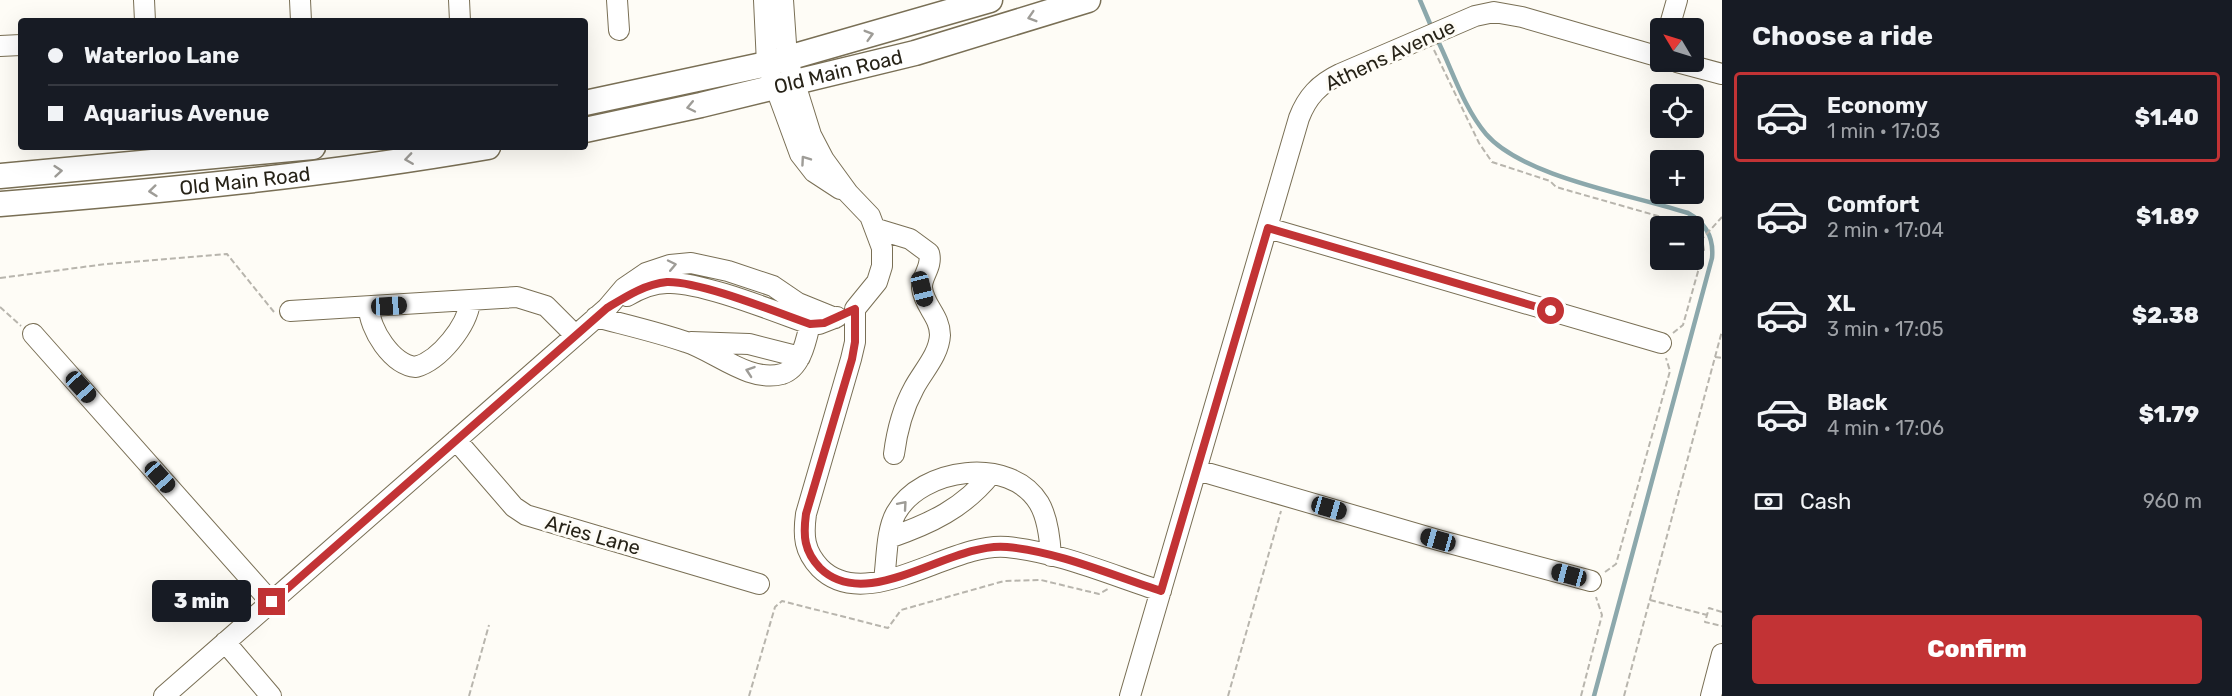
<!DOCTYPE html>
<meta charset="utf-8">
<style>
body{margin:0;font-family:Rubik,sans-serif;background:#20242c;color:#f1f3f6;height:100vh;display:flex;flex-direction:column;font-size:22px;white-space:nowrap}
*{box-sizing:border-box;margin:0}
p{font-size:20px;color:#9ea1a6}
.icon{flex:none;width:33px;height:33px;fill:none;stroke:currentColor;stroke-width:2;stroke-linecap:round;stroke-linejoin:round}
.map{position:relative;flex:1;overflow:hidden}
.drawer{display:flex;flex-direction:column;background:#171b24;width:510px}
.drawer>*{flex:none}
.banner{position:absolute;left:18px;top:18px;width:570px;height:132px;border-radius:6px;box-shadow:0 6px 24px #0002;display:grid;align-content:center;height:132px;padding:0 30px;background:#171b24}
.needle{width:39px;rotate:308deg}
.fabs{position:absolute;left:1650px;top:18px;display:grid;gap:12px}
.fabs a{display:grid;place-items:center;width:54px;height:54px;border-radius:6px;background:#171b24;box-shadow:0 6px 24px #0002;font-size:30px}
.end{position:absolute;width:27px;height:27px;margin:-14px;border:8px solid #c23335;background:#fff;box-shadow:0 0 0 3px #fff}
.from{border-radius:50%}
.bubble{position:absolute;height:42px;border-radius:6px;background:#171b24;box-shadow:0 6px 24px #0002;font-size:20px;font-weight:800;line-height:42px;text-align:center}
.car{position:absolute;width:18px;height:36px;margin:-18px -9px;border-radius:8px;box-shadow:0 0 4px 2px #0007;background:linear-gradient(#222 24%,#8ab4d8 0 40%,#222 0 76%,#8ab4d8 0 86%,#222 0)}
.banner b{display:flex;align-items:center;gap:21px;height:57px;font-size:22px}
.banner b+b{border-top:2px solid #363941}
.banner i{width:15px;height:15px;background:#f1f3f6}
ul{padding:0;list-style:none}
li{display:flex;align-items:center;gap:18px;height:90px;margin:0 12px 9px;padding:0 18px;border:3px solid transparent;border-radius:6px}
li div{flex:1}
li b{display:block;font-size:22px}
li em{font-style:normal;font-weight:800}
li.on{border-color:#c23335}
li>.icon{width:54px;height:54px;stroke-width:1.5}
h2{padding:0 30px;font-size:27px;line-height:72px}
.pay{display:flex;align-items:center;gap:15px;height:66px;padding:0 30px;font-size:22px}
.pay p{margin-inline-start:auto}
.action{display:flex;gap:12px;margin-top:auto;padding:12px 30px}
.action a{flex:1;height:69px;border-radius:6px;background:#c23335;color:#fff;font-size:24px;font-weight:800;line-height:69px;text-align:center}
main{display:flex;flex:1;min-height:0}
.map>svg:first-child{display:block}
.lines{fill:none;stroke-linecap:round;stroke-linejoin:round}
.stream{stroke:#8ca8ac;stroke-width:4.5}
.minor-casing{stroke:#796f55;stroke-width:22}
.major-casing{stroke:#796f55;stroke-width:27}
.path{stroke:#b8b5ad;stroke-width:2;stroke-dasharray:6 3;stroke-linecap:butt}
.minor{stroke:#fff;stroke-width:20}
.major{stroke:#fff;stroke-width:24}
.oneway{stroke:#9e9c97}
.route{stroke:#c23335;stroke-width:8}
.labels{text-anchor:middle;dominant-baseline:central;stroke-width:6;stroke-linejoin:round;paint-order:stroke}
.street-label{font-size:20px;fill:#272318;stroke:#fefcf6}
</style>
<main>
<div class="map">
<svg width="1722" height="696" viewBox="0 0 1722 696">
<rect width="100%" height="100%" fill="#fefcf6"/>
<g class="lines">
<path class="stream" d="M1420 0 1431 26
M1438 41C1453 72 1464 108 1486 134 1523 177 1633 195 1688 213 1706 223 1714 238 1712 258L1594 696"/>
<g class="minor-casing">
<path id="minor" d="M144 0 145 21
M300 0 301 21
M459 0 460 21
M617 0 619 30
M764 0 767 64 800 154 814 172 840 189
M783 0 787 58 811 135 824 160 848 193 870 216 882 248V266L877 282 855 309V342L851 359 806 514C803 536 804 551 820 568 867 615 952 541 1007 547 1059 552 1111 575 1161 591
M1669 28 1677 0
M0 46 21 45
M1677 62 1722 74
M1268 228 1661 343
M877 229 910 239 929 253C933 267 921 276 922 288 924 306 940 316 940 335 939 355 923 371 914 388 902 410 897 430 894 454
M627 296C639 289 654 283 667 283 700 281 776 312 810 324H819L837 317
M369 307C369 329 392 365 416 367 440 360 467 326 470 302
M290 311 517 297 546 306 575 335
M596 317C626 325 657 332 686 342 715 351 749 383 782 374 801 368 806 341 810 324
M33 334 271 602
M691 342 749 344 800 357
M456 440 514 507 526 515 759 584
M1197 470 1438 540 1591 581
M889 538C930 524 964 508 991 474
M884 580C887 559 886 531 896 513 921 468 1010 455 1039 503 1048 518 1050 539 1051 556
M225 642 271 696
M164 696 607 308 624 288 646 273 670 265 691 263 728 271 773 286 798 303 835 318
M1130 696 1299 118C1307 97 1319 84 1340 74L1475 16 1494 12 1522 17 1660 57
M1711 696 1722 654"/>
</g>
<g class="major-casing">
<g id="major">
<path d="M585 103 767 64 990 0"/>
<path id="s1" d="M585 130 701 105 915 53 1088 0"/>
<path d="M0 176 313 147"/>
<path id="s2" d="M0 204C163 191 326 175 488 147"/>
</g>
</g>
<path class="path" d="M1434 50 1479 143 1492 162 1550 181 1556 187 1665 218 1684 226
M1694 233 1702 239
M0 278 106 264 227 254 274 312
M0 307 21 326
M1673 333 1683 325 1704 250 1702 239 1722 217
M1715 357 1722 358
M1605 572 1616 564 1670 371 1666 358
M1650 600 1707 615
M1722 612 1709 608 1705 622 1722 626
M469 696 489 625
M749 696 775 607 782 601 888 628 901 610 1004 581 1041 580 1099 594 1108 589
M1228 696 1281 511
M1581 696 1602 615 1596 597
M1624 696 1722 331"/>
<use href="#minor" class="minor"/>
<use href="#major" class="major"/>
</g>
<defs><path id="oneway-chevron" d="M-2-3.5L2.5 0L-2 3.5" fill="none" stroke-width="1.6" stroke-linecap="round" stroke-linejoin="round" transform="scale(1.5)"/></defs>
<g class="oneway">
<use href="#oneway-chevron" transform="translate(1032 17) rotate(163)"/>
<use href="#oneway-chevron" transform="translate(869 35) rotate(-16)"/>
<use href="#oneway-chevron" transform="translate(691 107) rotate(168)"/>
<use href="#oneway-chevron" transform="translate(409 159) rotate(172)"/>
<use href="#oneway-chevron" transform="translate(805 160) rotate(-125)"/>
<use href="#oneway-chevron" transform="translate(58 171) rotate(-5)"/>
<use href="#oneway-chevron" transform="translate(153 191) rotate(174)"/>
<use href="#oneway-chevron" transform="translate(672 265) rotate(-12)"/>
<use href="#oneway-chevron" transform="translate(750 371) rotate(-161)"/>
<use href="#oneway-chevron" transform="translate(903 505) rotate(-49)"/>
</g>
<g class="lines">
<path class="route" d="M272 602 607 308C625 297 645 284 667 282 699 281 776 312 810 324L824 323 855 309V342L852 359 806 514C803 536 804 551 820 568 868 615 951 541 1007 547 1059 552 1111 575 1161 591L1268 228 1551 311"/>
</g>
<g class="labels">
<g class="street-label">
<text transform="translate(1390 55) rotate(-25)">Athens Avenue</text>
<text stroke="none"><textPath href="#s1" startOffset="260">Old Main Road</textPath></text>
<text stroke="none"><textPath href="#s2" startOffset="246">Old Main Road</textPath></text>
<text transform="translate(593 535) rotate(16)">Aries Lane</text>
</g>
</g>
</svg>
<div class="fabs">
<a><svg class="needle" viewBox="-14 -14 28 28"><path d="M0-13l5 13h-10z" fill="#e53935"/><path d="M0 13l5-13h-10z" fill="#9ea1a6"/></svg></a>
<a><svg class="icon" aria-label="locate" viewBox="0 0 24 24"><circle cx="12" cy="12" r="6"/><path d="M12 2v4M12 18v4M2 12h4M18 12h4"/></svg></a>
<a>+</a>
<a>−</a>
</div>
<i class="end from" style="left:1551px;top:311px"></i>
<i class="end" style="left:272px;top:602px"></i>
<div class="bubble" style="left:152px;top:580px;width:99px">3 min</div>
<i class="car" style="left:922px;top:289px;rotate:166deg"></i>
<i class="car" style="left:389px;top:306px;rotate:87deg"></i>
<i class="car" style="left:81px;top:387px;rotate:138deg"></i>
<i class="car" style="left:160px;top:477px;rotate:138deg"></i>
<i class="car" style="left:1329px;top:508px;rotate:106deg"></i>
<i class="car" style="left:1438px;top:540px;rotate:286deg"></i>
<i class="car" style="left:1569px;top:575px;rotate:285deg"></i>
<div class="banner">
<b><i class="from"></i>Waterloo Lane</b>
<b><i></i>Aquarius Avenue</b>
</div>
</div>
<section class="drawer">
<h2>Choose a ride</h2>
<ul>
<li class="on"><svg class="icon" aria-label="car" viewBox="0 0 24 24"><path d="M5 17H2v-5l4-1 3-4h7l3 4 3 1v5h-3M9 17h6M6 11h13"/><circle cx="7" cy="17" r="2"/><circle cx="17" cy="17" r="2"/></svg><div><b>Economy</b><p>1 min · 17:03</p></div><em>$1.40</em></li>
<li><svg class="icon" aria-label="car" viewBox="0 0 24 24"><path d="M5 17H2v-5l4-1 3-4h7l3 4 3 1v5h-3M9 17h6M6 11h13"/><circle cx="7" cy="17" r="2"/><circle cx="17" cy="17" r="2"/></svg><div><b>Comfort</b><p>2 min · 17:04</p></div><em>$1.89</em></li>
<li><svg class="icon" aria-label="car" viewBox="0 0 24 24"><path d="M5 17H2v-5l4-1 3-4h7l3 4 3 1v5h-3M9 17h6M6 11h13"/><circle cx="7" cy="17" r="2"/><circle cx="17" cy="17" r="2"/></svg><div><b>XL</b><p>3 min · 17:05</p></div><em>$2.38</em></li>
<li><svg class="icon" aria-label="car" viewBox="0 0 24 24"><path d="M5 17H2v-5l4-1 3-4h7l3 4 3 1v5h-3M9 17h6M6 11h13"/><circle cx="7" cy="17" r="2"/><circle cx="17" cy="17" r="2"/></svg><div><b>Black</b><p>4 min · 17:06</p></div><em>$1.79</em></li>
</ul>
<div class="pay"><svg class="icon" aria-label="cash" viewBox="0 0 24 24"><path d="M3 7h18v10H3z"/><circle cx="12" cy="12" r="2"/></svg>Cash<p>960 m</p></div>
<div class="action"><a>Confirm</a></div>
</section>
</main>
